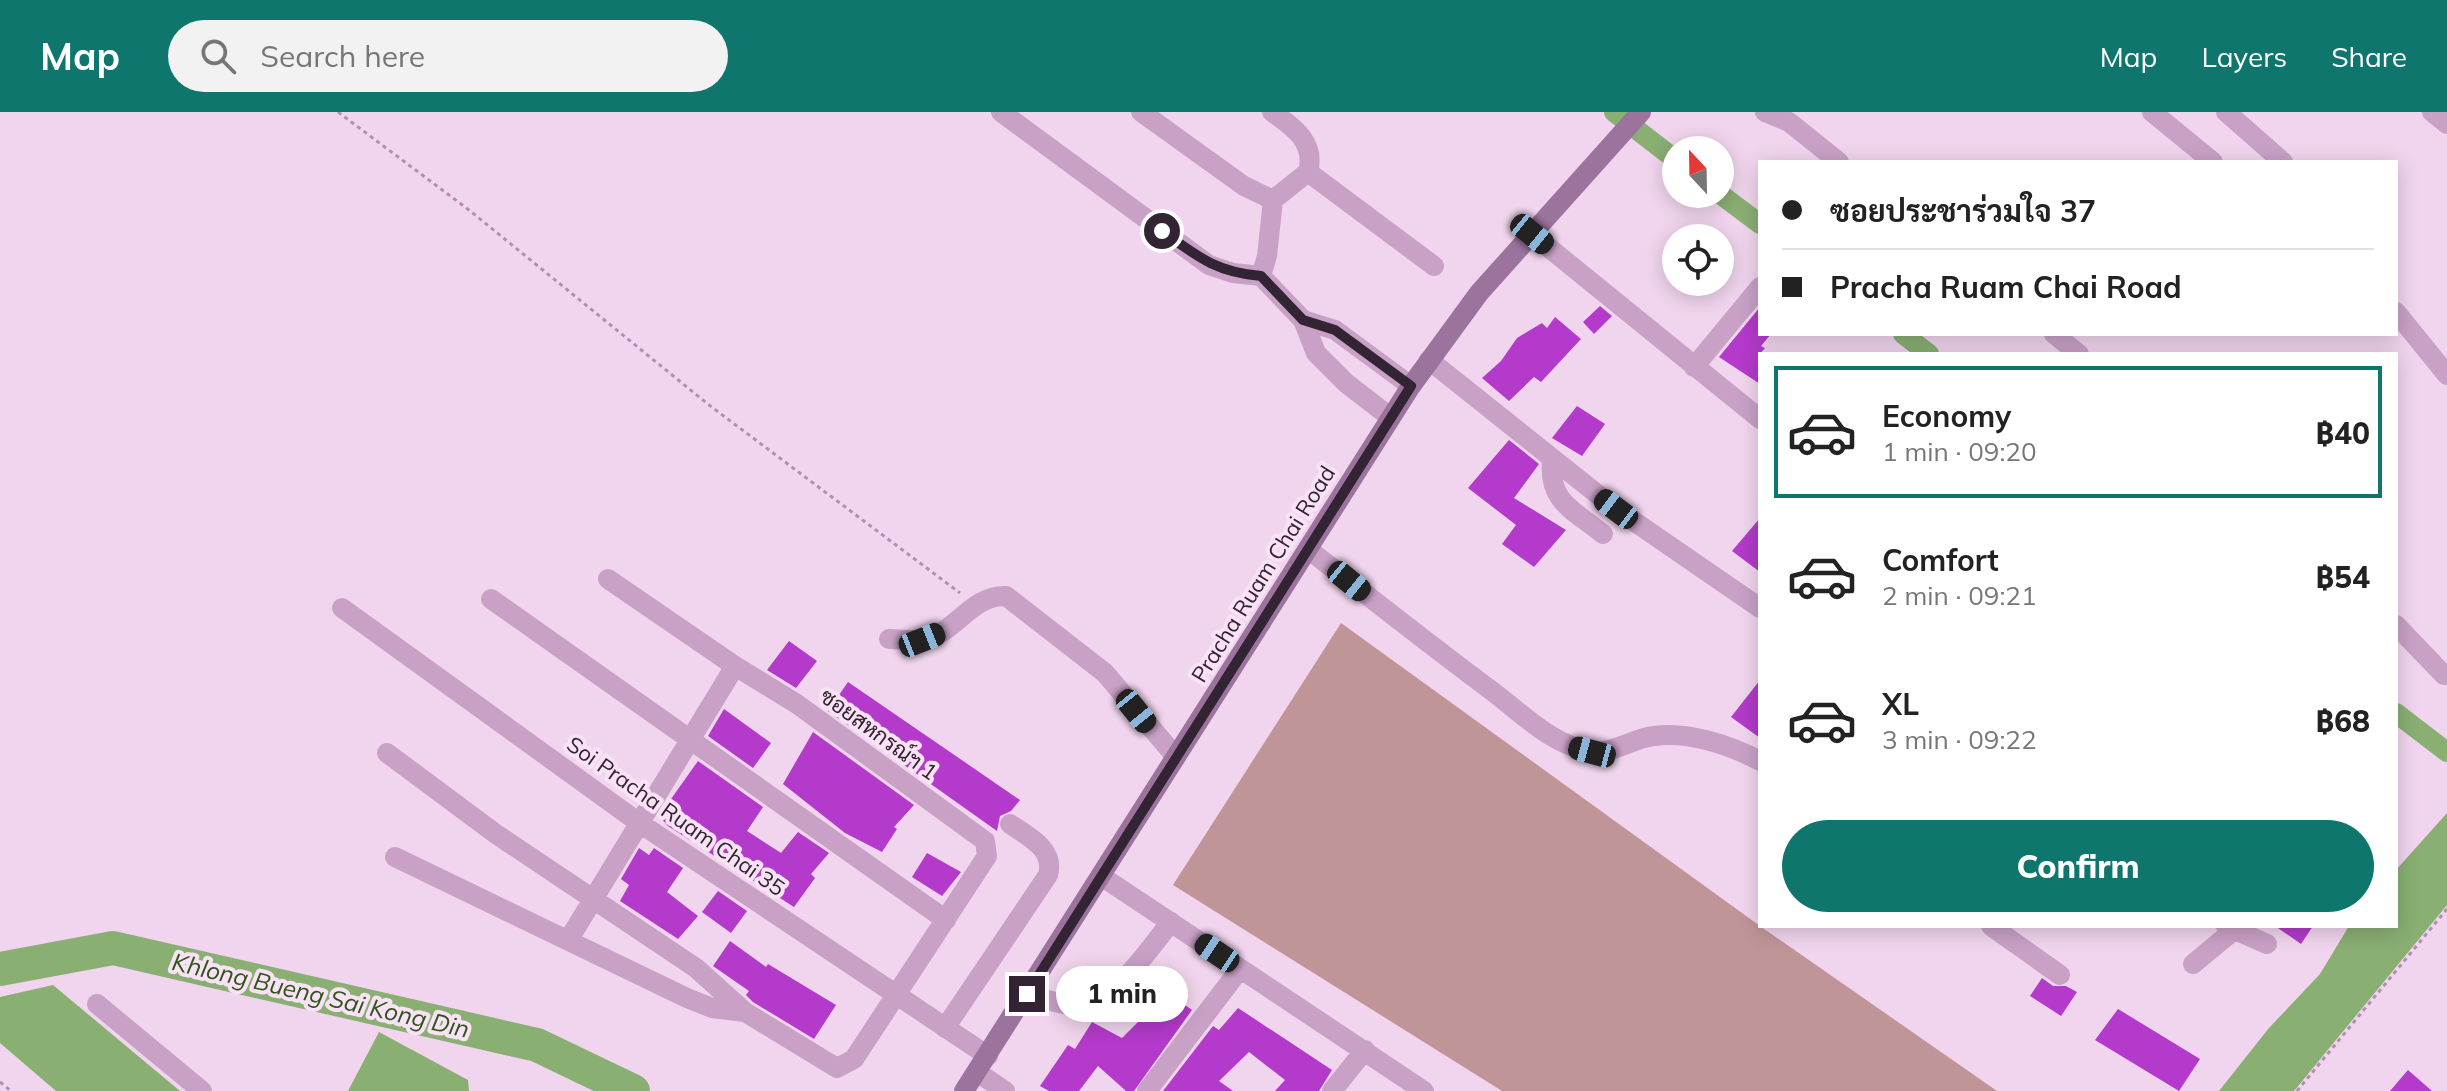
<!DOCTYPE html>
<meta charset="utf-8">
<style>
body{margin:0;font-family:Mulish,Sarabun,sans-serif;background:#f2f2f2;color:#222;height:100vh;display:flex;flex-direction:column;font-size:30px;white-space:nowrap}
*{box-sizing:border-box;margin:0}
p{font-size:26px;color:#767676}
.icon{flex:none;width:44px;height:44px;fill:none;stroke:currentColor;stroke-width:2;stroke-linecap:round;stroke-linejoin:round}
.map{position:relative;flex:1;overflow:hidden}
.drawer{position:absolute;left:1758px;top:240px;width:640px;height:576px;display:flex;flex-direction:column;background:#fff;border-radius:0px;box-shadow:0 4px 20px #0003}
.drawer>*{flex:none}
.banner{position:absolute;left:1758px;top:48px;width:640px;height:176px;border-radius:0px;box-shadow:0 4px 20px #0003;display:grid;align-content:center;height:176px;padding:0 24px;background:#fff}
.needle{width:52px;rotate:338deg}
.buttons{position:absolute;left:1662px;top:24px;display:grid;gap:16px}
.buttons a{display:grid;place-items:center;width:72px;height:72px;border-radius:50%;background:#fff;box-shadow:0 4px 20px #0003;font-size:40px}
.end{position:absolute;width:36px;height:36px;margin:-18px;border:10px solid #322433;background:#fff;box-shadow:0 0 0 4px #fff}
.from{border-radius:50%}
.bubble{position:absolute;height:56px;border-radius:28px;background:#fff;box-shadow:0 4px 20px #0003;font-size:26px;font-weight:800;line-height:56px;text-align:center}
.car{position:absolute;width:24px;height:48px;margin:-24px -12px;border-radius:10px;box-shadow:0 0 6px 2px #0007;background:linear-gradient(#222 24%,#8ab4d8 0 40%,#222 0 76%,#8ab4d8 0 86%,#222 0)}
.banner b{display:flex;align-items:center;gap:28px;height:76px;font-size:30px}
.banner b+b{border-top:2px solid #e0e0e0}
.banner i{width:20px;height:20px;background:#222}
ul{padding:14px 0 0;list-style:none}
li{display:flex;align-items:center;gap:24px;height:132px;margin:0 16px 12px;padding:0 8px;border:4px solid transparent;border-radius:0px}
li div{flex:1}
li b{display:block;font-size:30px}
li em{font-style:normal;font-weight:800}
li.on{border-color:#0f766e}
li>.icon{width:72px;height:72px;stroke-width:1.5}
.primary-button{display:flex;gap:16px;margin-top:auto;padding:16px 24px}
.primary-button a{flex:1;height:92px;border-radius:48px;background:#0f766e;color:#fff;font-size:32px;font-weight:800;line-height:92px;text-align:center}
header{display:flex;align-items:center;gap:48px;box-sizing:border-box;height:112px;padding:0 40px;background:#0f766e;color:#fff}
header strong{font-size:38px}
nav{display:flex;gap:44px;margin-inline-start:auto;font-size:28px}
.search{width:560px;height:72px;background:#f2f2f2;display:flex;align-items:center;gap:20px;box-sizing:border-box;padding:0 28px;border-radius:44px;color:#767676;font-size:30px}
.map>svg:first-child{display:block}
.green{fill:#c09598}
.water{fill:#89af73}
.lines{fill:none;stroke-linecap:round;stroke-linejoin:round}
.canal{stroke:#89af73;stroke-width:20}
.river{stroke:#89af73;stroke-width:34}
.building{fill:#b33aca}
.path{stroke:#b58cb4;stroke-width:3;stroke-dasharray:4 4;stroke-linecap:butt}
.street{stroke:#c9a1c7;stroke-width:20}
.secondary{stroke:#9b739d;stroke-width:20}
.route{stroke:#322433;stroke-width:10}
.labels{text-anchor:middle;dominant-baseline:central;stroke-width:8;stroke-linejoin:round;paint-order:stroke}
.street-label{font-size:22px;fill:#322433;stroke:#f9e1f6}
.water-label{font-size:24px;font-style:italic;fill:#2d5519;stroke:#f9e1f6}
</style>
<header>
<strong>Map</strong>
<div class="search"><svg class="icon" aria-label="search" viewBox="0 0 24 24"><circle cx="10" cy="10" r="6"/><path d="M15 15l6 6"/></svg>Search here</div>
<nav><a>Map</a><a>Layers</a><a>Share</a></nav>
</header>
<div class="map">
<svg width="2447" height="979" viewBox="0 0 2447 979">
<rect width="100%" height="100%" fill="#f1d5ee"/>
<path class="green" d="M1341 511 1760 814 1997 979H1502L1173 773Z"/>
<path class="water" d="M2447 701V793L2294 979H2219L2269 916 2320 862 2349 814H2396V758Z
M53 873 180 979H56L0 931V885Z
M379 920 468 968 469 979H348Z"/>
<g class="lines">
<path class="canal" d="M1614 0 1676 48
M1720 82 1760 112
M1903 222 1929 242
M2396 601 2447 640"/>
<path class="river" d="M0 857 113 836 537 933 633 979"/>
</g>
<path class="building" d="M1600 194 1612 204 1594 222 1583 210Z
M1760 195V222H1771L1761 234 1765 236 1760 242V272L1719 245Z
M1555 205 1581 227 1541 270 1534 265 1509 289 1482 266 1501 249 1517 226 1542 211 1547 216Z
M1577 294 1605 312 1582 344 1552 326Z
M1509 328 1539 352 1514 386 1566 418 1534 455 1502 432 1516 413 1468 376Z
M1760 406V460L1732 439Z
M789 529 817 549 796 576 767 558Z
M1760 568V626L1731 605Z
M848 570 1020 688 1011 699 1000 704 997 719 828 599Z
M724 597 771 631 753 656 708 624Z
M813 620 914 693 894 715 897 717 882 740 845 721 783 672Z
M698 649 763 695 747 719 781 741 798 720 829 741 811 762 815 766 794 795 668 714 659 704Z
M639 736 649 743 654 736 683 756 667 780 698 804 678 827 620 789 629 773 621 767Z
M927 741 961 760 942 784 912 765Z
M718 779 747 799 731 821 702 800Z
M2275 814H2313L2301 832Z
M730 829 766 855 768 852 836 893 814 927 753 890 746 883 749 879 713 854Z
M2042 866 2053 874H2066L2077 880 2061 904 2030 884Z
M1160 875 1192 898 1134 979H1126L1098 954 1079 979H1049L1040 974 1068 933 1075 937 1092 910 1122 926 1144 904 1140 901Z
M1238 896 1332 958 1319 979H1275L1285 968 1249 940 1219 969 1233 979H1163L1213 914 1219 918Z
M2118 897 2200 947 2179 979 2095 928Z
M2408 958 2432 979H2390Z"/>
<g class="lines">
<path class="path" d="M338 0 469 98 709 293 960 481
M0 970 11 979
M2297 979 2447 797"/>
<path class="street" d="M1001 0 1209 153 1233 161 1261 164 1303 208 1316 241 1346 271 1390 305
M1141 0 1244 74 1273 88 1267 144 1261 164
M1272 0C1294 15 1316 31 1308 60
M1765 0 1789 10 1839 50
M2152 0 2213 50
M2226 0 2283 50
M2432 0 2447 12
M1273 88 1308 60 1434 154
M1532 122 1760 307
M2396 200 2447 263
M1303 208 1335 218 1411 274
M2054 222 2079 242
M1429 248 1616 397 1760 496
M1694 255 1760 175
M1552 349C1548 390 1575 399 1603 422
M1308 437C1369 485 1430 533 1492 579 1520 600 1553 634 1590 639 1612 643 1633 626 1654 624 1688 619 1730 633 1760 649
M491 487 946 808
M342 496 638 710 988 944
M2396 513 2444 563
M889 527C899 527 912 529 922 528 956 522 970 483 1006 484L1105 561 1176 645
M387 641 496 722 696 856 745 900
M395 745 687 886 712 896 745 900 837 956 854 947 987 744 985 729 797 592 735 554 608 467
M1101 764 1424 979
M1991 814 2060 863
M2226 814 2267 832
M569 827 735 554
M2193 852 2234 818
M1027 882C1042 885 1061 894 1077 894 1112 894 1151 834 1171 810
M97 892 202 979
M945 916 1048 763C1055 737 1029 725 1010 712
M977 960 1005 979
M1147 979 1240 857
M1332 979 1365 938"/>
<path class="secondary" d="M964 979 1411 274 1479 181 1641 0"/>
</g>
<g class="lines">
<path class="route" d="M1027 882 1411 274 1335 218 1303 208 1261 164C1216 160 1198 145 1162 119"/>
</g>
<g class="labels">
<g class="street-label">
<text transform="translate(1263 462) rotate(-58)">Pracha Ruam Chai Road</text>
<text transform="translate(879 622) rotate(36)">ซอยสหกรณ์ฯ 1</text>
<text transform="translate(676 704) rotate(35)">Soi Pracha Ruam Chai 35</text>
</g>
<g class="water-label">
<text transform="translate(321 883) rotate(13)">Khlong Bueng Sai Kong Din</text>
</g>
</g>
</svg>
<div class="buttons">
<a><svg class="needle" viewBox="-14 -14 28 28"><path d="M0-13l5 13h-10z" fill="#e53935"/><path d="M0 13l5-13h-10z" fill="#767676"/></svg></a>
<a><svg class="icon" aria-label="locate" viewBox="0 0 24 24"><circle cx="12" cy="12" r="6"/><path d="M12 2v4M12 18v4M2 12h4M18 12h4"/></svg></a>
</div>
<i class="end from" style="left:1162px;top:119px"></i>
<i class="end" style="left:1027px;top:882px"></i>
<div class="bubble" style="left:1056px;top:854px;width:132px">1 min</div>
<i class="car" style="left:1532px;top:122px;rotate:129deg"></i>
<i class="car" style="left:1616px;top:397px;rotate:307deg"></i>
<i class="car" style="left:1349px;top:469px;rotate:129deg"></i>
<i class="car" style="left:922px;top:528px;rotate:68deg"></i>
<i class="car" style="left:1136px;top:599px;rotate:141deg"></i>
<i class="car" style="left:1592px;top:640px;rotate:285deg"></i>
<i class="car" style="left:1217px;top:841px;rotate:304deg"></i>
<div class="banner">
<b><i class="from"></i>ซอยประชาร่วมใจ 37</b>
<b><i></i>Pracha Ruam Chai Road</b>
</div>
<section class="drawer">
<ul>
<li class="on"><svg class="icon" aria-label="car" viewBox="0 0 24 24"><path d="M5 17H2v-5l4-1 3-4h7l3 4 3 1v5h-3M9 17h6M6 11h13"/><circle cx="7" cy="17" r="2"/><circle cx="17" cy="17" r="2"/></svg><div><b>Economy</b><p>1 min · 09:20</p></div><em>฿40</em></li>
<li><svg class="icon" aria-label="car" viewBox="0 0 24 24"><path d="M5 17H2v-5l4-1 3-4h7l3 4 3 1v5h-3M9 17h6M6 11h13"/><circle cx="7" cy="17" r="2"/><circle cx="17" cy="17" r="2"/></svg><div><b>Comfort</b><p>2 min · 09:21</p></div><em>฿54</em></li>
<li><svg class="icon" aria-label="car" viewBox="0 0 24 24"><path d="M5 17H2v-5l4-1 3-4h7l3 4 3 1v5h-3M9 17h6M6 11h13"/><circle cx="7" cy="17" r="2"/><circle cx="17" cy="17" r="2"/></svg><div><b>XL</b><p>3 min · 09:22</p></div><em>฿68</em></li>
</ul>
<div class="primary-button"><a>Confirm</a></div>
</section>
</div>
